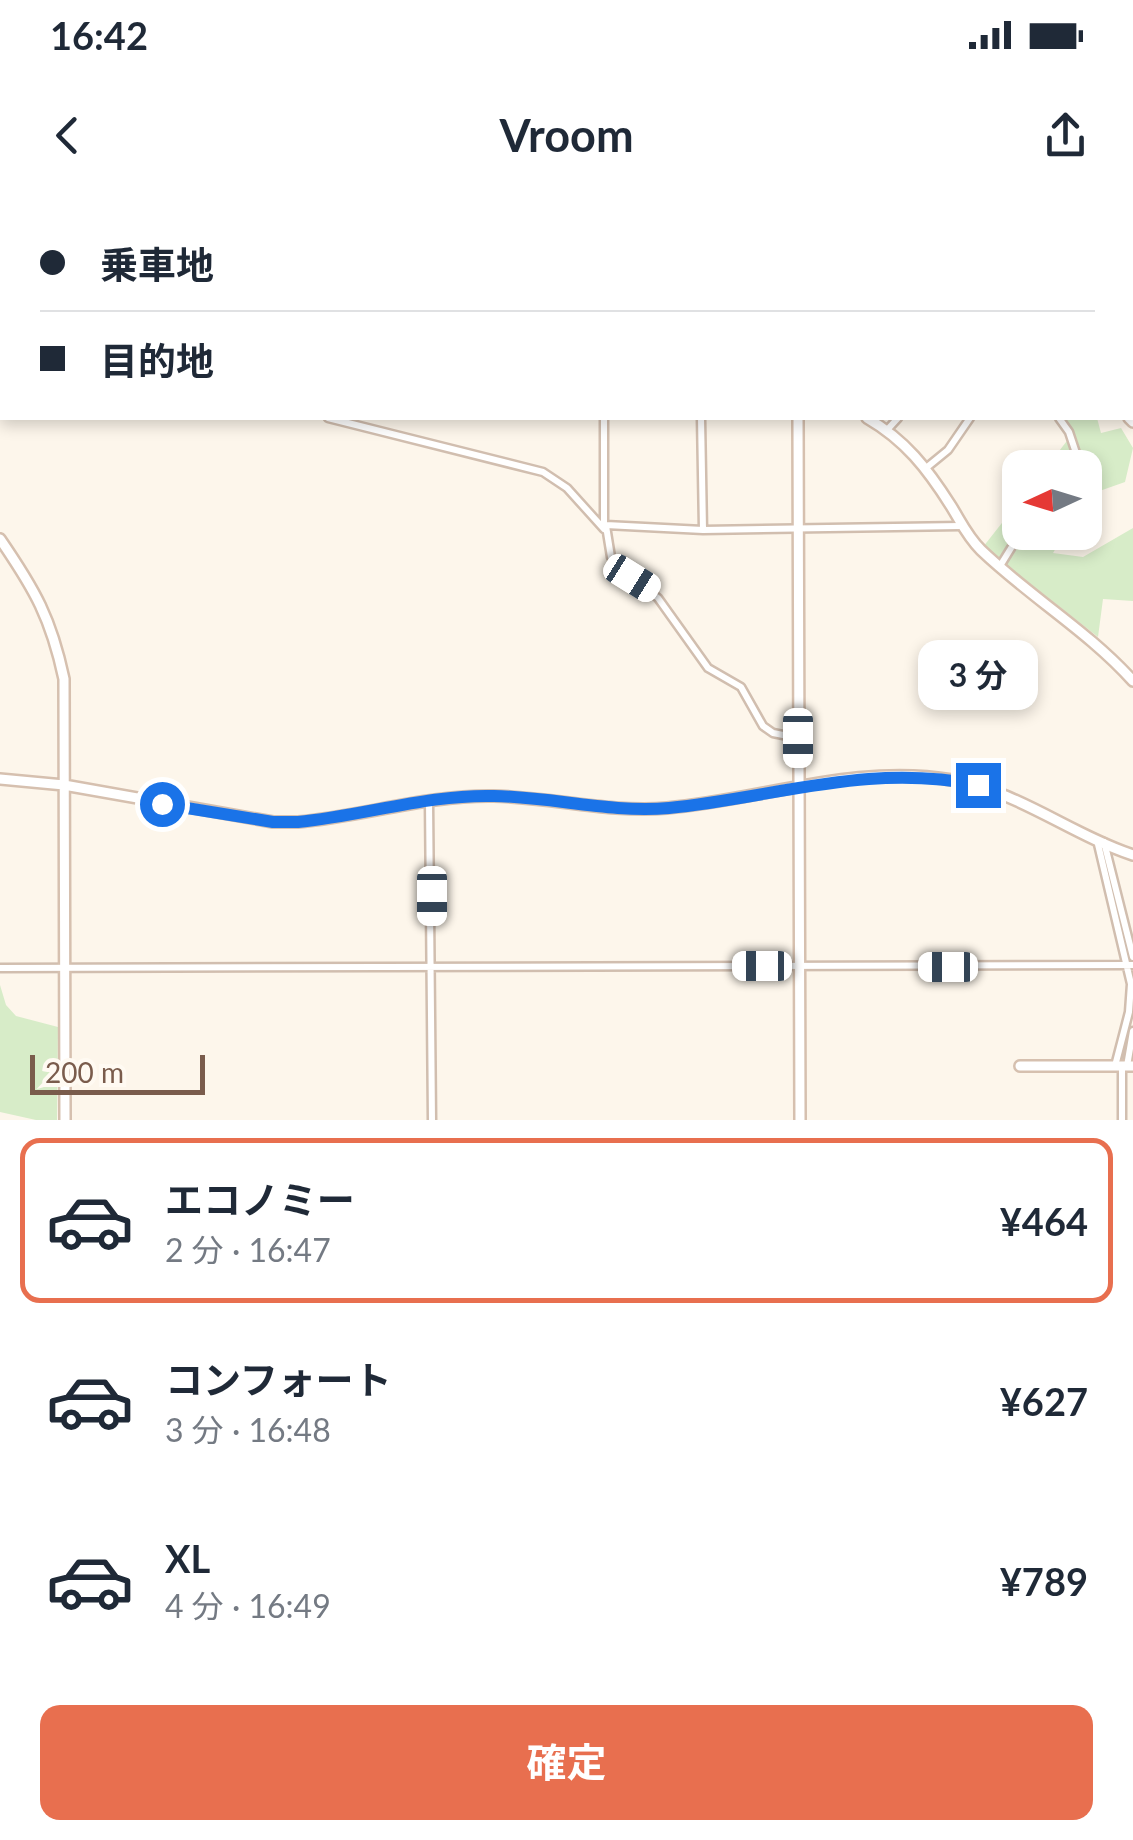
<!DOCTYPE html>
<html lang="ja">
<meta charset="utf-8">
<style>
body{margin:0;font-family:Lato,"Noto Sans JP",sans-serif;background:#f2f2f3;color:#1f2937;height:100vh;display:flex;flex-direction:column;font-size:38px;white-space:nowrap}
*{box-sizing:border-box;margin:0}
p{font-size:32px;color:#747a83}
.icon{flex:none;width:55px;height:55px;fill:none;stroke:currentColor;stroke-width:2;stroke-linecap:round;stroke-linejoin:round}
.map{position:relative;height:920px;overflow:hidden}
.details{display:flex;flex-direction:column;background:#fff;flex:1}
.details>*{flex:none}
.guide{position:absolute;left:0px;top:0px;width:1135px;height:220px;box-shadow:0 5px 15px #0003;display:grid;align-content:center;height:220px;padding:0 40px;background:#fff}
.needle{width:65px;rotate:266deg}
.controls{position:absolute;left:1002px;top:250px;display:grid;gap:20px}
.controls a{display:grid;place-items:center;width:100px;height:100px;border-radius:20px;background:#fff;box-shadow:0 5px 15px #0003;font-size:50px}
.scale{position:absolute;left:30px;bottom:25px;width:175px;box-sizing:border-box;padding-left:10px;border:5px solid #7a5c4c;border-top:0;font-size:28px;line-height:35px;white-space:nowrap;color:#7a5c4c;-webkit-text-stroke:8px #fffaf2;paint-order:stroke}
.end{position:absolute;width:45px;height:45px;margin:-22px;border:12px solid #1a73e8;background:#fff;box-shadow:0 0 0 5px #fff}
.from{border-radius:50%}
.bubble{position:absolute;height:70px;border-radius:20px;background:#fff;box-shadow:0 5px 15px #0003;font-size:32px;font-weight:700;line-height:70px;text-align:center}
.car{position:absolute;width:30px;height:60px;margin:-30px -15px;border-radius:12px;box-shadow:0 0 8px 2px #0007;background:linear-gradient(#fff 24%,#345 0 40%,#fff 0 76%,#345 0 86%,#fff 0)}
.guide b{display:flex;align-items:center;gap:35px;height:95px;font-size:38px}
.guide b+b{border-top:2px solid #e0e1e3}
.guide i{width:25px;height:25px;background:#1f2937}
ul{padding:18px 0 0;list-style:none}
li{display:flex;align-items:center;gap:30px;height:165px;margin:0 20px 15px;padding:0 20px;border:5px solid transparent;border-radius:20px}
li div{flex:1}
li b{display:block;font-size:38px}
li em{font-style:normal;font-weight:700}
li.active{border-color:#e86f4f}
li>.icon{width:90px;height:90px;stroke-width:1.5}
.primary-button{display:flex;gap:20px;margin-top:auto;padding:20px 40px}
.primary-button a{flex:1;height:115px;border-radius:20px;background:#e86f4f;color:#fff;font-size:40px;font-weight:700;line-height:115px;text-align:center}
.status{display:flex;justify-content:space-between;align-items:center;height:70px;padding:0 50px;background:#fff;direction:ltr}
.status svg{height:28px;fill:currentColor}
header{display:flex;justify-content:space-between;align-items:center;height:130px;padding:0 40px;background:#fff;font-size:45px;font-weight:700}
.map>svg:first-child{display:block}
.green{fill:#d7ecc8}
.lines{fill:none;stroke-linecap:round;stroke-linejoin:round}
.street-casing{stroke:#d1beaf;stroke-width:11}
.secondary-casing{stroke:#d6c0af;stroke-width:14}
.street{stroke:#fff;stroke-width:6}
.secondary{stroke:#fff;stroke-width:9}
.route{stroke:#1a73e8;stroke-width:12}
</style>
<div class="status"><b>16:42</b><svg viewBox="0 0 49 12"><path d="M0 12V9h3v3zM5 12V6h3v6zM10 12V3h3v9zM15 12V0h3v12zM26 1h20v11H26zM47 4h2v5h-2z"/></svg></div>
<header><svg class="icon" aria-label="back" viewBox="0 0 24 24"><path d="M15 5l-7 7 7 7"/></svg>Vroom<svg class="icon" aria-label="share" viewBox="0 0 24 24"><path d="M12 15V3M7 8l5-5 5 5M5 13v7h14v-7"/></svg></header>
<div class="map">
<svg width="1133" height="920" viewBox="0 0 1133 920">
<rect width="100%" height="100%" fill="#fdf6eb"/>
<path class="green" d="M1063 218H1097L1101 233 1121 228 1133 248 1125 282 1091 294 1085 302V268H1046L1073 233Z
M1020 300V332L1065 333 1053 353 1083 357 1133 328V401L1103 399 1098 437 983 347Z
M0 785 6 805 16 816 58 827 57 920H36L0 912Z"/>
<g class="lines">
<g class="street-casing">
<path id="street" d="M952 0 955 2
M846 2 848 0
M1132 144H1133
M328 218 543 272 567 288 604 329
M604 218V328
M701 218 703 330
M1059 218 1069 232 1081 268
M887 230 898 218
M926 268 948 250 970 218
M1085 281 1087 287
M606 325 703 330 961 326
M606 326 611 357 618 367 658 398 708 468 741 487 763 526 773 533 798 538
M1000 366 1021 332
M429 602 432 920
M1097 640 1131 784 1129 812 1115 866
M1104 642 1133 757
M0 768 1133 765
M1122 865V920
M1127 866 1133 831"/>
</g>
<g class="secondary-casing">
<path id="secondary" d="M563 0 566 2
M304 2 309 0
M0 98H2
M798 218 800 920
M867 218C905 240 927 268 951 306 961 322 967 336 981 350 1030 397 1088 431 1133 481
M1129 218 1133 222
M0 339C35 390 51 418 64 479L65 920
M0 579 64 585 273 622H298C363 616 428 595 493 596 551 597 608 613 667 608 761 600 857 563 952 580 1018 591 1070 634 1133 655
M1020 866H1133"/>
</g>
<use href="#street" class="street"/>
<use href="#secondary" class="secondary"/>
</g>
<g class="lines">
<path class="route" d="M162 604 273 622H298C363 616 429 594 494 596 553 597 610 613 669 608 778 597 867 563 978 585"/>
</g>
</svg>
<div class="controls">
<a><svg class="needle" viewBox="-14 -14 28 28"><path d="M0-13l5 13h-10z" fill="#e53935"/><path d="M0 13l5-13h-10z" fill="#747a83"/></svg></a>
</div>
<div class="scale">200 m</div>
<i class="end from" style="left:162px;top:604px"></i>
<i class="end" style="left:978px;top:585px"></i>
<div class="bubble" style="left:918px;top:440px;width:120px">3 分</div>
<i class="car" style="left:632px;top:378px;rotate:122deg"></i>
<i class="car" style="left:798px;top:538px;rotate:180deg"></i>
<i class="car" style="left:432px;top:696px;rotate:180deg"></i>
<i class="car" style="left:762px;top:766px;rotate:270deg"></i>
<i class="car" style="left:948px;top:767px;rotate:270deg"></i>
<div class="guide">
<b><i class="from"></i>乗車地</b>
<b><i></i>目的地</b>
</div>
</div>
<section class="details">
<ul>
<li class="active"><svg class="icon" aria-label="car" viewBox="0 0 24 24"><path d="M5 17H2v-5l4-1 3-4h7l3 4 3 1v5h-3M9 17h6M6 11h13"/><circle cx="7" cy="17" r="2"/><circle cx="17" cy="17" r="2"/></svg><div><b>エコノミー</b><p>2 分 · 16:47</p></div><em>¥464</em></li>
<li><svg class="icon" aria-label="car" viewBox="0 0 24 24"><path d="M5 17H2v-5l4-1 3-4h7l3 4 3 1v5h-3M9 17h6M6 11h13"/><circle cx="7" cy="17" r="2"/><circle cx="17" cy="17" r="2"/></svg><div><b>コンフォート</b><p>3 分 · 16:48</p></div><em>¥627</em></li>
<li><svg class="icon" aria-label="car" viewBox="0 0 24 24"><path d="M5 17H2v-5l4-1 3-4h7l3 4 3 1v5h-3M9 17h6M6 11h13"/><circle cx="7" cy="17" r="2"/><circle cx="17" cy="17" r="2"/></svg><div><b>XL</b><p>4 分 · 16:49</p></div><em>¥789</em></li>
</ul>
<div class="primary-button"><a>確定</a></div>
</section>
